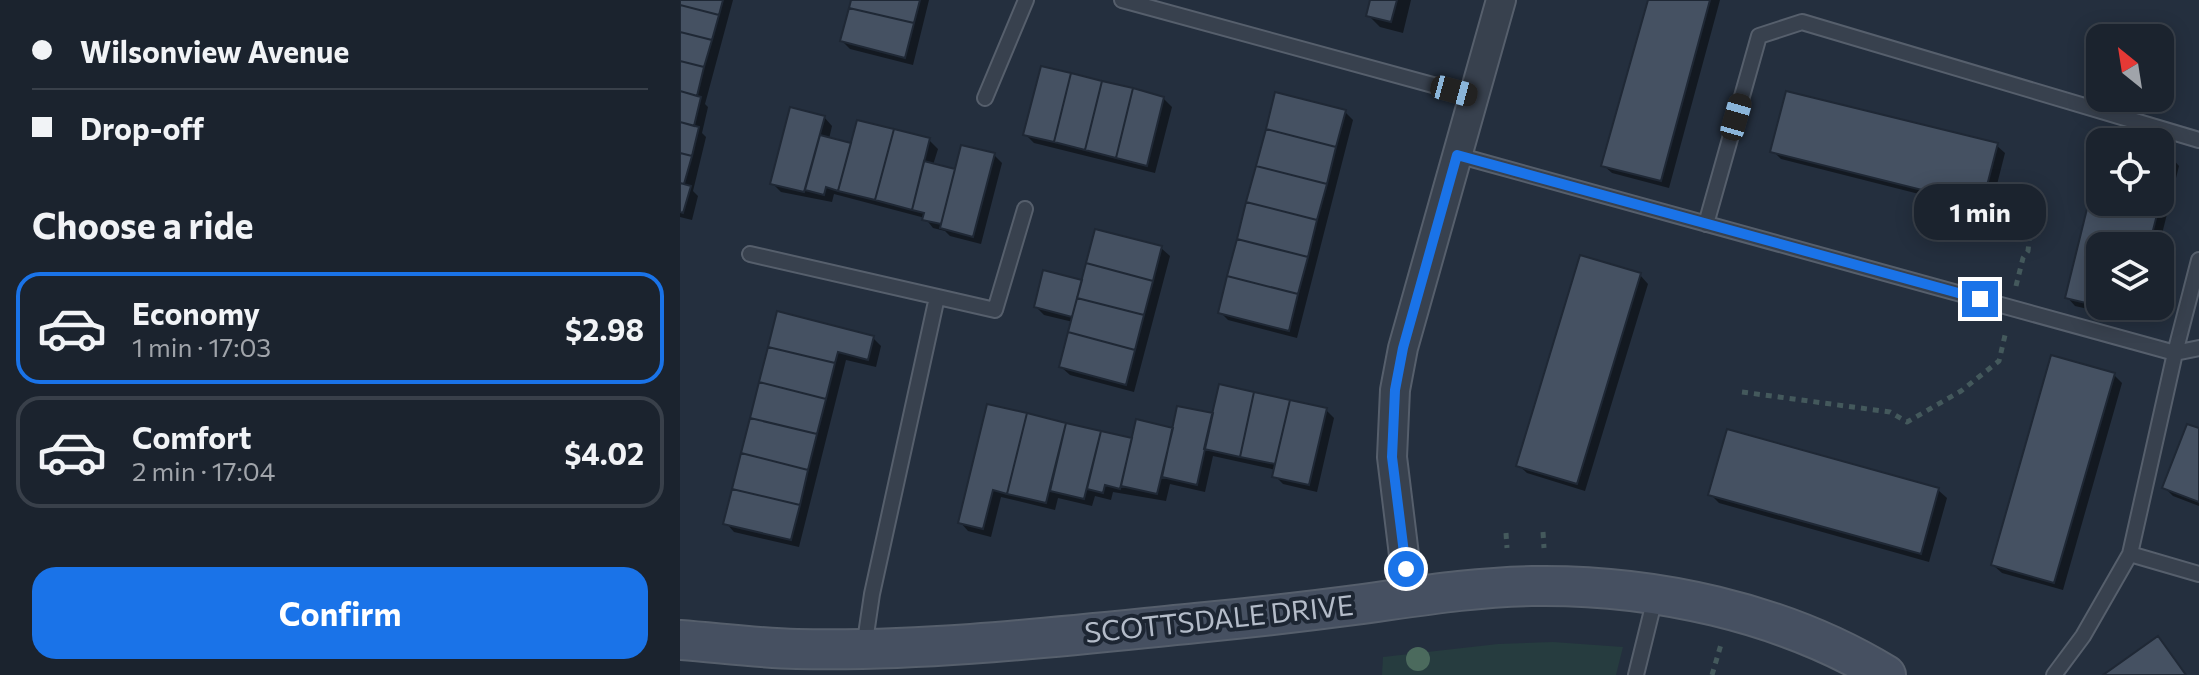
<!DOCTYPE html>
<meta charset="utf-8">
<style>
body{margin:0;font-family:Commissioner,sans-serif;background:#242b36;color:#f1f3f6;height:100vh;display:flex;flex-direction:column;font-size:30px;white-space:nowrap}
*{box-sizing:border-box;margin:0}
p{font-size:26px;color:#a0a4aa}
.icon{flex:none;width:44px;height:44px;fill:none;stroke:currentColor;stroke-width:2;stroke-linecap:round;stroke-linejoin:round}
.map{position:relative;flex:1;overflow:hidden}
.panel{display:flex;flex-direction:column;background:#1b232e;width:680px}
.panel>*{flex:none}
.banner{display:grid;align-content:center;height:176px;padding:0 32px;background:#1b232e}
.needle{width:52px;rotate:330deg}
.tools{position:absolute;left:1406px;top:24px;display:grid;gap:16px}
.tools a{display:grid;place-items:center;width:88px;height:88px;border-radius:16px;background:#1b232e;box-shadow:0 4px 20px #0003,0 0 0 2px #39404a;font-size:40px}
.end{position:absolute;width:36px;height:36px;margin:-18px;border:10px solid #1a73e8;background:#fff;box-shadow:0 0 0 4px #fff}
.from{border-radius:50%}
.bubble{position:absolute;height:56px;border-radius:24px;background:#1b232e;box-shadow:0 4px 20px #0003,0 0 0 2px #39404a;font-size:26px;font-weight:700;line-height:56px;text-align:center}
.car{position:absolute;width:24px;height:48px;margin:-24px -12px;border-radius:10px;box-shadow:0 0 6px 2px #0007;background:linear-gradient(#222 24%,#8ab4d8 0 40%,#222 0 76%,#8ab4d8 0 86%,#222 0)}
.banner b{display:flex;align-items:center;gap:28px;height:76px;font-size:30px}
.banner b+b{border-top:2px solid #39404a}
.banner i{width:20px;height:20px;background:#f1f3f6}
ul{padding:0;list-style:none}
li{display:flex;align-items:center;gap:24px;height:112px;margin:0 16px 12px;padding:0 16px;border:4px solid #39404a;border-radius:24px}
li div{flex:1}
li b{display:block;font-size:30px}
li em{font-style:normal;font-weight:700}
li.on{border-color:#1a73e8}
li>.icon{width:72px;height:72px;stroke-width:1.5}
h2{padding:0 32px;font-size:36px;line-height:96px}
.button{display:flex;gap:16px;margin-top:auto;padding:16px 32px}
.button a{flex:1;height:92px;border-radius:24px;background:#1a73e8;color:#fff;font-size:32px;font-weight:700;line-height:92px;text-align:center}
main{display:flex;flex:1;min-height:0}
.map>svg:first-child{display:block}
.green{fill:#263c3f}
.shadow{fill:#0007}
.building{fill:#455162;stroke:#1f2835;stroke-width:2}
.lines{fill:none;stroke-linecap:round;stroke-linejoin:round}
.lane-casing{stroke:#565f6c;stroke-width:18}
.street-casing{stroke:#565f6c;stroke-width:32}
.secondary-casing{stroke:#565f6c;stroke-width:42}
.path{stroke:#44595c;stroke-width:5;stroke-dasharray:6 6;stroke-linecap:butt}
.lane{stroke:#38414e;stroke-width:14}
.street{stroke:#38414e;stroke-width:28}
.secondary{stroke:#465061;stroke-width:38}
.tree{fill:#4b6a5d}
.route{stroke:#1a73e8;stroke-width:10}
.labels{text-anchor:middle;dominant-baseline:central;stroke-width:8;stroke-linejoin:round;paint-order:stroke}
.street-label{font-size:28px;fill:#b4bcc9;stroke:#1d2633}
</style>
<main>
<section class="panel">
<div class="banner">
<b><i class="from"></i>Wilsonview Avenue</b>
<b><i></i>Drop-off</b>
</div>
<h2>Choose a ride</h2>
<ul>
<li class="on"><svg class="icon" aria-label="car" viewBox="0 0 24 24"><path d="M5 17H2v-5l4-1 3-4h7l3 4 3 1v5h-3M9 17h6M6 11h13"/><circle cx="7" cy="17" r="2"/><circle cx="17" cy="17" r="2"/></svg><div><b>Economy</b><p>1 min · 17:03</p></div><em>$2.98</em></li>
<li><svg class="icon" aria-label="car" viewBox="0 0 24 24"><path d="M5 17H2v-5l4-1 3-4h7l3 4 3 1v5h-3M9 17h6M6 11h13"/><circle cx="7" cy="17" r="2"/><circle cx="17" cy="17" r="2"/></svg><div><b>Comfort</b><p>2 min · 17:04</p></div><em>$4.02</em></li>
</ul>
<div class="button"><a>Confirm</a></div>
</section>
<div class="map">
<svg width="1519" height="675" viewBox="0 0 1519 675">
<rect width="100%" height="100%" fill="#242f3e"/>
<path class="green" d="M873 642 943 647 936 675H702L703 657 818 644Z"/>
<path class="shadow" d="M0 0H53L25 104 28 107 22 133 26 137 13 191 18 196 12 220 0 217Z
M173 0H249L233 65 170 49 162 41Z
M692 0H731L723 33 700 27 688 15Z
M970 0H1040L989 188 932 173 923 165Z
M483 98 492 107 475 173 354 143 345 134Z
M665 112 673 120 617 338 548 320 540 312Z
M144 117 152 126 149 139 172 145 249 140 258 149 253 165 276 171 314 155 322 163 301 244 270 236 265 231 253 228 245 218 154 194 152 202 101 192 92 183Z
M1316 145 1325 153 1310 212 1101 159 1093 151Z
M1480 155 1491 157 1499 166 1479 246H1420V306H1464L1460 321 1395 306 1387 297 1420 164V202H1480Z
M481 248 490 256 454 392 390 375 381 367 393 322 364 315 356 307Z
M960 275 968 284 905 491 847 473 838 465Z
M98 314 193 338 201 346 196 367 166 360 119 547 54 532 46 523Z
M1434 375 1442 383 1383 590 1322 573 1313 565Z
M541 386 646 410 654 418 637 492 603 484 595 476 596 470 533 456 525 492 490 484 486 501 433 492 431 500 415 496 412 506 378 498 375 510 321 497 311 537 288 531 280 522 308 406 454 441 534 416Z
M1519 431V506L1493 496 1484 487Z
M1258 490 1267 498 1249 562 1039 503 1031 495Z"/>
<path class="building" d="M0 0H43L39 15 0 5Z
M171 0H240L234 23 169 8Z
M690 0H717L711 22 686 16Z
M968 0H1030L981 181 921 166Z
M0 5 39 15 32 40 0 32Z
M169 8 234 23 225 58 160 41Z
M0 32 32 40 24 67 0 61Z
M0 61 24 67 17 96 0 91Z
M361 66 391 73 374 142 343 135Z
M391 73 422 81 405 150 374 142Z
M422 81 453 88 436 158 405 150Z
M453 88 484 97 467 166 436 158Z
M0 91 21 97 14 126 0 122Z
M1106 91 1318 143 1302 205 1090 152Z
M595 92 666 110 656 147 586 129Z
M110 107 145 116 124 192 90 184Z
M177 120 214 129 195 200 158 191Z
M0 122 19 127 12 156 0 153Z
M214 129 250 138 232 210 195 200Z
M586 129 656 147 647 184 576 166Z
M140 135 171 143 158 191 146 187 144 195 125 190Z
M281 145 315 153 293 237 260 228Z
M0 153 12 156 4 184 0 183Z
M1480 153 1492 156 1469 246H1420V306H1454L1452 314 1385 298 1420 156V202H1480Z
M244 161 275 169 261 224 242 220 244 213 232 210Z
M576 166 647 184 637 220 566 202Z
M0 183 11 186 3 213 0 212Z
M566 202 637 220 628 257 557 239Z
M415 229 482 246 473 281 406 263Z
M557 239 628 257 618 294 547 276Z
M900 255 961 273 897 484 836 466Z
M406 263 473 281 464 315 397 298Z
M363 270 402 280 392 317 354 307Z
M547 276 618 294 609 331 538 313Z
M397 298 464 315 455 350 388 332Z
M97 311 194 336 188 360 158 352 155 363 88 347Z
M388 332 455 350 446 385 379 367Z
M88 347 155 363 146 399 79 382Z
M1371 355 1435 373 1374 583 1311 565Z
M79 382 146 399 137 434 70 418Z
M539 384 574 392 560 457 524 449Z
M574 392 610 400 595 464 560 457Z
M610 400 647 408 629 485 592 477Z
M307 404 347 413 327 494 313 490 303 529 278 523Z
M497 406 533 413 517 485 482 477Z
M347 413 386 423 366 503 327 494Z
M70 418 137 434 128 470 61 453Z
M456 419 493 428 477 494 441 486Z
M386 423 421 431 404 499 370 491Z
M1507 424 1519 428V502L1482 488Z
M1047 429 1259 488 1241 554 1028 495Z
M421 431 452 438 440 489 425 485 423 493 407 489Z
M61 453 128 470 120 505 52 489Z
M52 489 120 505 111 540 43 524Z
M1478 636 1506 675H1423Z"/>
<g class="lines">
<g class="lane-casing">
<path id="lane" d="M442 0 793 96
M305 98 346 0
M777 155 1495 353 1519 348
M1026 224 1079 36 1122 22 1519 140
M70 254 315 310 345 209
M1450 554 1519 574
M184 648 192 594 257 297
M956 675 975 598
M1374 675 1403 636 1450 554 1495 353 1519 260"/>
</g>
<g class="street-casing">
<path id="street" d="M729 596 712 457 715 390 723 348 821 0"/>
</g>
<g class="secondary-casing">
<path id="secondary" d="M0 640C39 643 78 648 117 649 249 652 384 636 516 623 569 618 622 612 675 605 734 597 793 587 852 586 972 584 1103 612 1206 675"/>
</g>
<path class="path" d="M1336 286 1343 258 1348 251 1354 193
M1062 392 1210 412 1227 422 1281 391 1319 361 1326 331
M863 532 864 548
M826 533 827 548
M1032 675 1042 641"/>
<use href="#lane" class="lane"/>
<use href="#street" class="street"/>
<use href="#secondary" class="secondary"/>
</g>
<circle class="tree" cx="738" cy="659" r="12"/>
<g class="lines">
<path class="route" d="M726 569 712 457 715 390 723 348 777 155 1300 299"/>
</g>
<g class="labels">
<g class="street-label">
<text transform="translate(539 618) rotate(-6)">SCOTTSDALE DRIVE</text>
</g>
</g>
</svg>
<div class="tools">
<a><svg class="needle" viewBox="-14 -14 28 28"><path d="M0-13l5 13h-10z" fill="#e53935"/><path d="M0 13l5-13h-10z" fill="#a0a4aa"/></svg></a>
<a><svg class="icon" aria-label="locate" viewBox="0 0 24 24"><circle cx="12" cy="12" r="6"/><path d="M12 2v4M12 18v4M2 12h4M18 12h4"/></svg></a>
<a><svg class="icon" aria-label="layers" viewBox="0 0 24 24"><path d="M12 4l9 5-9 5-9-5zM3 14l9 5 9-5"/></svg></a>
</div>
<i class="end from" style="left:726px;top:569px"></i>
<i class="end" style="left:1300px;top:299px"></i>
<div class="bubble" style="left:1234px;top:184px;width:132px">1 min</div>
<i class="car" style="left:774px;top:91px;rotate:105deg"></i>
<i class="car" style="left:1056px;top:117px;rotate:16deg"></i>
</div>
</main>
